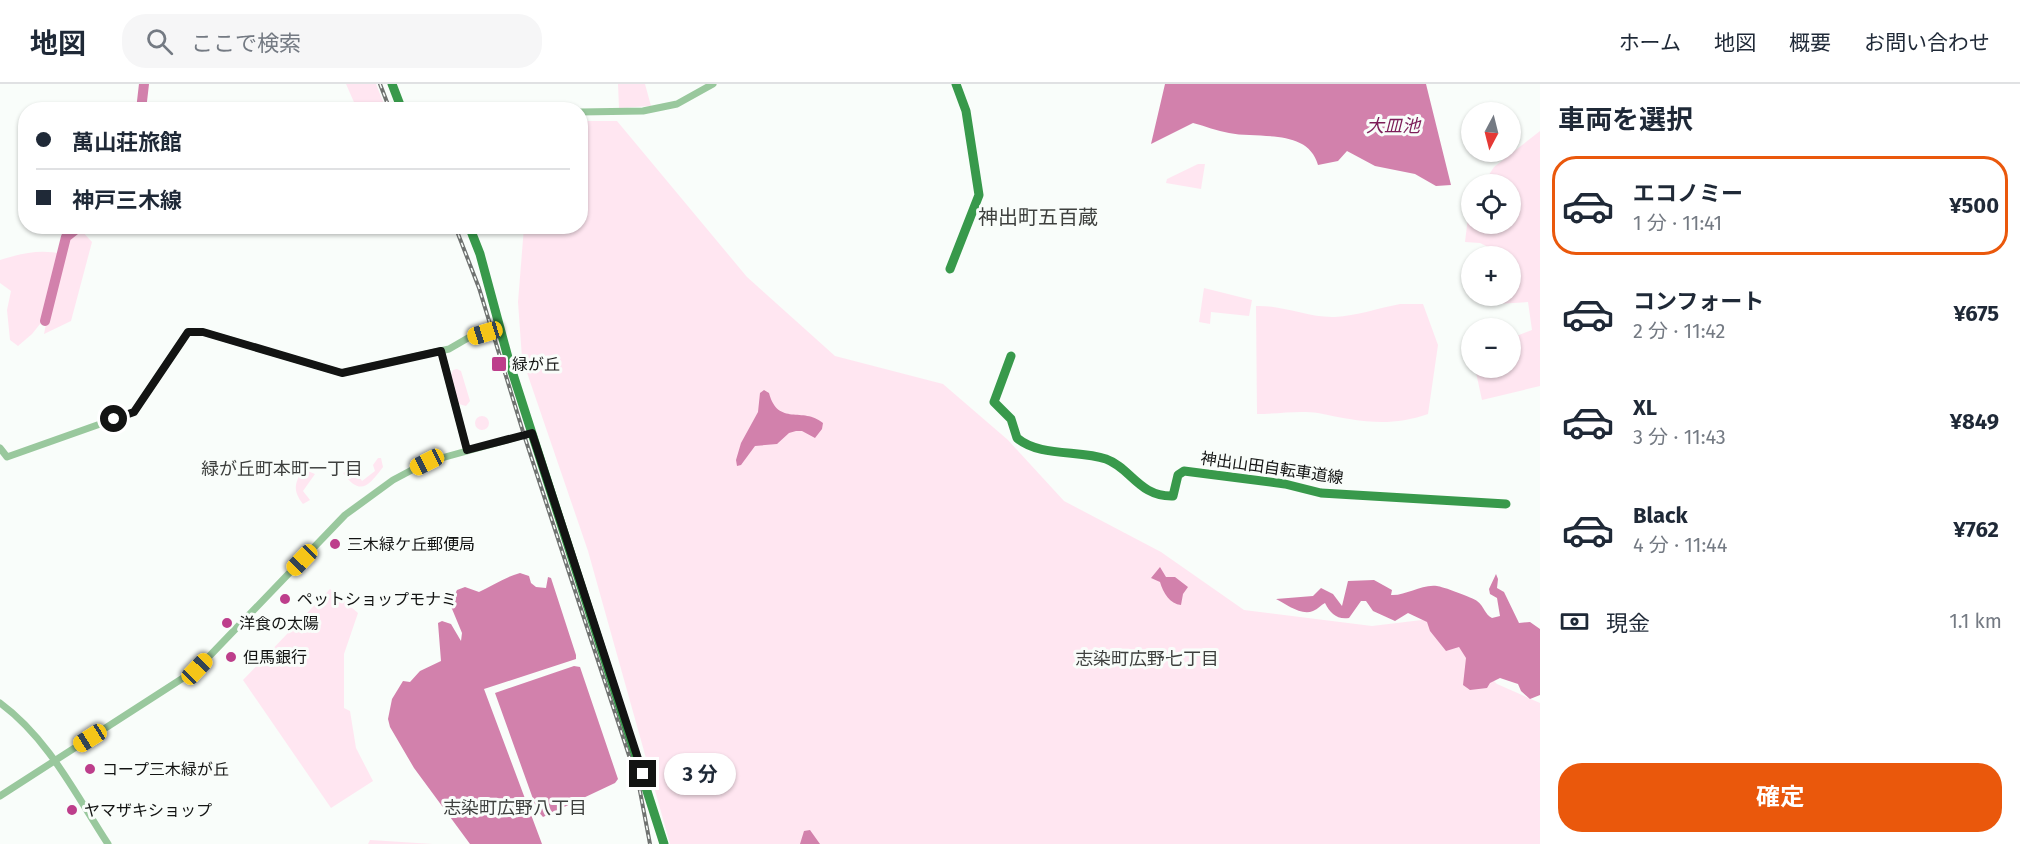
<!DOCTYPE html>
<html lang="ja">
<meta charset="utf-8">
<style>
body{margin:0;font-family:"Fira Sans","Noto Sans JP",sans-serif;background:#f6f6f7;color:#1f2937;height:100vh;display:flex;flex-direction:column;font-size:22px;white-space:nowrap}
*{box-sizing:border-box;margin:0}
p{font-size:20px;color:#747a83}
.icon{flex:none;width:33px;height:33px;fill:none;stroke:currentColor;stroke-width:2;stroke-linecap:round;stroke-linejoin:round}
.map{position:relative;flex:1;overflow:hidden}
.drawer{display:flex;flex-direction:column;background:#fff;width:480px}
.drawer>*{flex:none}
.hud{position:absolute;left:18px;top:18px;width:570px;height:132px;border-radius:24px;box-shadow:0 2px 4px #0004;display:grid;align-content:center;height:132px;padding:0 18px;background:#fff}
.needle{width:39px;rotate:187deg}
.controls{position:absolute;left:1461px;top:18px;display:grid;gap:12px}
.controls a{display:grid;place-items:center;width:60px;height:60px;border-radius:50%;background:#fff;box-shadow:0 2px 4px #0004;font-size:30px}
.end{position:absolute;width:27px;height:27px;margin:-14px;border:8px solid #131413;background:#fff;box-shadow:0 0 0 3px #fff}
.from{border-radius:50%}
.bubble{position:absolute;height:42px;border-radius:21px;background:#fff;box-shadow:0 2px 4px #0004;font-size:20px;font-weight:700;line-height:42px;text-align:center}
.car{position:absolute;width:18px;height:36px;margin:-18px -9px;border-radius:8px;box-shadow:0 0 4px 2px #0007;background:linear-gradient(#f5c518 24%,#345 0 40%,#f5c518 0 76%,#345 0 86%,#f5c518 0)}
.hud b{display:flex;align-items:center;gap:21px;height:57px;font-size:22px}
.hud b+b{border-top:2px solid #e0e1e3}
.hud i{width:15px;height:15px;background:#1f2937}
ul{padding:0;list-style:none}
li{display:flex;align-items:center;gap:18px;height:99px;margin:0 12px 9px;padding:0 6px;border:3px solid transparent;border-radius:24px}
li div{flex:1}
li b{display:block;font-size:22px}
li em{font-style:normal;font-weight:700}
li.current{border-color:#ea580c}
li>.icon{width:54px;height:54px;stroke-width:1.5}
h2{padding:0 18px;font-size:27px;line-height:72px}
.pay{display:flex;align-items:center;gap:15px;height:66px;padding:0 18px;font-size:22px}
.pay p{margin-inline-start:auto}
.primary-button{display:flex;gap:12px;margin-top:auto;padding:12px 18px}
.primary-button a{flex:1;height:69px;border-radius:24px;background:#ea580c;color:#fff;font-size:24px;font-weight:700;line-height:69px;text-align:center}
header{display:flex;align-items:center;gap:36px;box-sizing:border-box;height:84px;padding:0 30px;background:#fff;border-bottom:2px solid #e0e1e3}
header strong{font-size:28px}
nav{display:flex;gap:33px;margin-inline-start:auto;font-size:21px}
.search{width:420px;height:54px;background:#f6f6f7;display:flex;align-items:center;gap:15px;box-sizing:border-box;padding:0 21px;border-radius:24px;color:#747a83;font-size:22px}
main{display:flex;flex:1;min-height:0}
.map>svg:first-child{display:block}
.green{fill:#ffe6f1}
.water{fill:#d281ac}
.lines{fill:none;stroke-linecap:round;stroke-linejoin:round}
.river{stroke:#d281ac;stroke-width:10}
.minor{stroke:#99c89d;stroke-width:7}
.major{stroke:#38994b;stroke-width:9}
.rail-casing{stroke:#6f7270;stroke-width:4}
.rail{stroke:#f9fdfa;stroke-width:1.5;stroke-dasharray:4.5;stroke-linecap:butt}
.route{stroke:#131413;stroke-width:8}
.poi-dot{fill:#bd3e8b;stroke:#f9fdfa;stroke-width:2}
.labels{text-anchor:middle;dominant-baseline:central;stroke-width:6;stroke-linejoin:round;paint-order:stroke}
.poi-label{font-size:16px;fill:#131413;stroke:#f9fdfa;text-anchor:start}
.street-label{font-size:16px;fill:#131413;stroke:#f9fdfa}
.water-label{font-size:18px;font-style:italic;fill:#7c1d58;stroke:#f9fdfa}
.neighbourhood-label{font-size:18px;fill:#3e403e;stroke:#f9fdfa}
.quarter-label{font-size:20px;fill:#3e403e;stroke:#f9fdfa}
</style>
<header>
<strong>地図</strong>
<div class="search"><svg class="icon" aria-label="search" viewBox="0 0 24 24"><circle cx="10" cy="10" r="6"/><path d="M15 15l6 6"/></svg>ここで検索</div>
<nav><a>ホーム</a><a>地図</a><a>概要</a><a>お問い合わせ</a></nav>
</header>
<main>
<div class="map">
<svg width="1540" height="760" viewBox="0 0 1540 760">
<rect width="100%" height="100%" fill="#f9fdfa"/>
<path class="green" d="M346 0H376L386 25H357Z
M618 0H645L651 22 619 24Z
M581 37H617L747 193 835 272 943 300 1008 356 1064 417 1161 468 1244 526 1372 542 1430 535 1497 600 1540 619V760H670L588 467 522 274 518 218 524 143 580 142Z
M1540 47V302L1482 316 1475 284H1510L1511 254 1532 246 1528 218 1496 220 1498 212H1510V172H1500V169L1480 159 1465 158 1469 125 1471 120 1472 140H1510V100H1483L1494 83Z
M1198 80H1205L1201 105 1166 99 1167 95Z
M80 145 92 158 71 237 44 250 48 230 32 250 18 262 10 256 7 226 11 207 0 199V176C22 169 40 165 63 170L67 153Z
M1204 204 1252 216 1249 232 1211 228 1210 240 1199 238Z
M1400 220H1423L1438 261 1428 330C1388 344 1358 337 1318 329 1299 326 1276 330 1257 330L1256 222C1283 221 1308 234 1335 233 1356 232 1379 224 1400 220Z
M457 285 461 287 470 317 466 322 459 320 450 293 453 286Z
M475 339a7 7 0 1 1 14 0a7 7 0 1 1-14 0Z
M378 374H381L383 383C368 403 360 412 343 389L355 384 362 397 375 387 373 381Z
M303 385 315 390 303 407 310 416 303 420C292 406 295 399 303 385Z
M330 505 358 529 344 570V624L350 627 356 664 373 697 331 724 243 596Z
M370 756 433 760H368Z"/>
<path class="water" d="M1165 0H1426L1451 101 1436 102 1415 90 1375 82 1347 67 1338 77 1318 81C1308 44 1259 55 1229 49 1217 47 1205 42 1193 39L1151 60Z
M764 306 769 309C778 343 803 322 823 339L822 345 815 354 802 347H796L789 349 777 360 755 362 741 381 737 382 736 376 741 359 758 328 760 309Z
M1160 483 1166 493H1175L1188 503 1183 510 1181 521C1170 520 1163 509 1160 498L1151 494Z
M520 489 529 492 531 499 536 503 546 504 548 493 551 494 576 571V575L484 605 542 760H470L414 684 390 643 388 635 392 615 403 597 410 598 420 587 441 577 438 539 442 537 451 540 461 557 462 549 450 520 457 506 465 503 479 508C492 502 505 493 520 489Z
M1496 490 1498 495 1497 504 1504 508 1519 539 1530 538 1540 545V611L1530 615 1521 607 1518 600 1500 594 1490 599 1487 604 1470 606 1463 601 1466 574 1459 563 1446 567 1430 547 1427 538 1408 529 1395 537 1373 527 1366 517H1361L1349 534C1337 536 1330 529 1325 519 1321 521 1318 525 1313 527 1301 532 1286 520 1276 515L1313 512 1321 504 1333 510 1342 522 1348 497 1374 496 1392 506 1391 511C1406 512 1421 500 1437 502 1441 502 1474 514 1477 517 1484 522 1485 531 1492 534L1500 532 1497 514 1490 510 1489 505Z
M574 582 580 583 618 695 615 699 543 733 537 726 495 609Z
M810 746 820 760H800L804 747Z"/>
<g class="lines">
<path class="river" d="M141 26 144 0
M45 237 66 153 80 142"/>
<path class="minor" d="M580 28 643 27 677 20 713 0
M441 267 467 366
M0 364 7 373 134 328 188 248H203L342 289 449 265 468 254 500 246
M0 619C48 654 76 711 108 760
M0 712 197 585 345 431 393 396 427 378 532 349"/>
<path class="major" d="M392 0 402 26
M469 142 480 170 510 281 664 760
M950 185 979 111 966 27 956 0
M1011 272 994 318 1011 335 1017 354C1039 373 1079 366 1106 375 1131 384 1139 413 1173 412L1178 391 1184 387 1285 400 1321 409 1506 420"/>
<g class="rail-casing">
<path id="rail" d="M380 0 390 26
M455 142 479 204 524 351 639 702 650 760"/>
</g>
<use href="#rail" class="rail"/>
</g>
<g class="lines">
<path class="route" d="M114 335 134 328 188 248H203L342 289 441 267 467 366 532 349 643 690"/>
</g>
<g class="poi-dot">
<rect x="491" y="272" width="16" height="16" rx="3"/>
<circle cx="335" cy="460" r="6"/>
<circle cx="285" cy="515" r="6"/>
<circle cx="227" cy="539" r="6"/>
<circle cx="231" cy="573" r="6"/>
<circle cx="90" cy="685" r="6"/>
<circle cx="72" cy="726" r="6"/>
</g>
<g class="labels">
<g class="poi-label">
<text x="512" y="280">緑が丘</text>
<text x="347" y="460">三木緑ケ丘郵便局</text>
<text x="297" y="515">ペットショップモナミ</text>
<text x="239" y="539">洋食の太陽</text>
<text x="243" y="573">但馬銀行</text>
<text x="102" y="685">コープ三木緑が丘</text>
<text x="84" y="726">ヤマザキショップ</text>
</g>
<g class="street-label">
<text transform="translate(1272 384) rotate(8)">神出山田自転車道線</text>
</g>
<g class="water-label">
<text x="1393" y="42">大皿池</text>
</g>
<g class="neighbourhood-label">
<text x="282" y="385">緑が丘町本町一丁目</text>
<text x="1147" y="575">志染町広野七丁目</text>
<text x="515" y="724">志染町広野八丁目</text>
</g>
<g class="quarter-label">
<text x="1038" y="133">神出町五百蔵</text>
</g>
</g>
</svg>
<div class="controls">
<a><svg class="needle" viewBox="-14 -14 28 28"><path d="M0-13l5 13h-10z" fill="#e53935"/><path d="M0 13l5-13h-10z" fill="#747a83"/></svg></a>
<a><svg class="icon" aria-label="locate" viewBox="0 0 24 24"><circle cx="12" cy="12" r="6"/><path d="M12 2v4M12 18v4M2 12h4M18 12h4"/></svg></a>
<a>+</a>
<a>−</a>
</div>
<i class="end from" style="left:114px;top:335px"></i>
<i class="end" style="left:643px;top:690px"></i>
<div class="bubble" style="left:664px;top:669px;width:72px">3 分</div>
<i class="car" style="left:485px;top:249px;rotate:253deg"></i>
<i class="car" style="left:427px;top:378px;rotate:243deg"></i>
<i class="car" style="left:302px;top:476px;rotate:224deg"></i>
<i class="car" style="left:197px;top:585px;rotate:44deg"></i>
<i class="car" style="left:90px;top:654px;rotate:238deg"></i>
<div class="hud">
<b><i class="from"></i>萬山荘旅館</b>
<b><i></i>神戸三木線</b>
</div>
</div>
<section class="drawer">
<h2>車両を選択</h2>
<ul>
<li class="current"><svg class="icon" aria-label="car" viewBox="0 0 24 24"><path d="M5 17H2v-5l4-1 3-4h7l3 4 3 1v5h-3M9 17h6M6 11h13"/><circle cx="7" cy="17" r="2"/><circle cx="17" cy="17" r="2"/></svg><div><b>エコノミー</b><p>1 分 · 11:41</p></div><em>¥500</em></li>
<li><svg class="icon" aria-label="car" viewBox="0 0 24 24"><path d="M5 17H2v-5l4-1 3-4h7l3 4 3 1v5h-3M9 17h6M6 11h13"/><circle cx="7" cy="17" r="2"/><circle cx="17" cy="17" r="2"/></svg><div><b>コンフォート</b><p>2 分 · 11:42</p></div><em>¥675</em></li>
<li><svg class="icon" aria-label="car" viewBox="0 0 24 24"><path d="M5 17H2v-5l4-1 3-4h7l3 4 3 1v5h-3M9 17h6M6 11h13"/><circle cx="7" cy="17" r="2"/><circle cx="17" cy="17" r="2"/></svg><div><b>XL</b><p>3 分 · 11:43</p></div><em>¥849</em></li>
<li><svg class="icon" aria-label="car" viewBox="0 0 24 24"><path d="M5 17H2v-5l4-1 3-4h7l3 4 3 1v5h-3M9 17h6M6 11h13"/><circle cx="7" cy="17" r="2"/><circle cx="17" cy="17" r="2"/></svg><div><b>Black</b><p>4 分 · 11:44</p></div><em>¥762</em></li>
</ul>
<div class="pay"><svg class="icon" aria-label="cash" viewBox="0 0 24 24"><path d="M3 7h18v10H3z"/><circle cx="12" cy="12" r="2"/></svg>現金<p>1.1 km</p></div>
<div class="primary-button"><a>確定</a></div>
</section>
</main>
